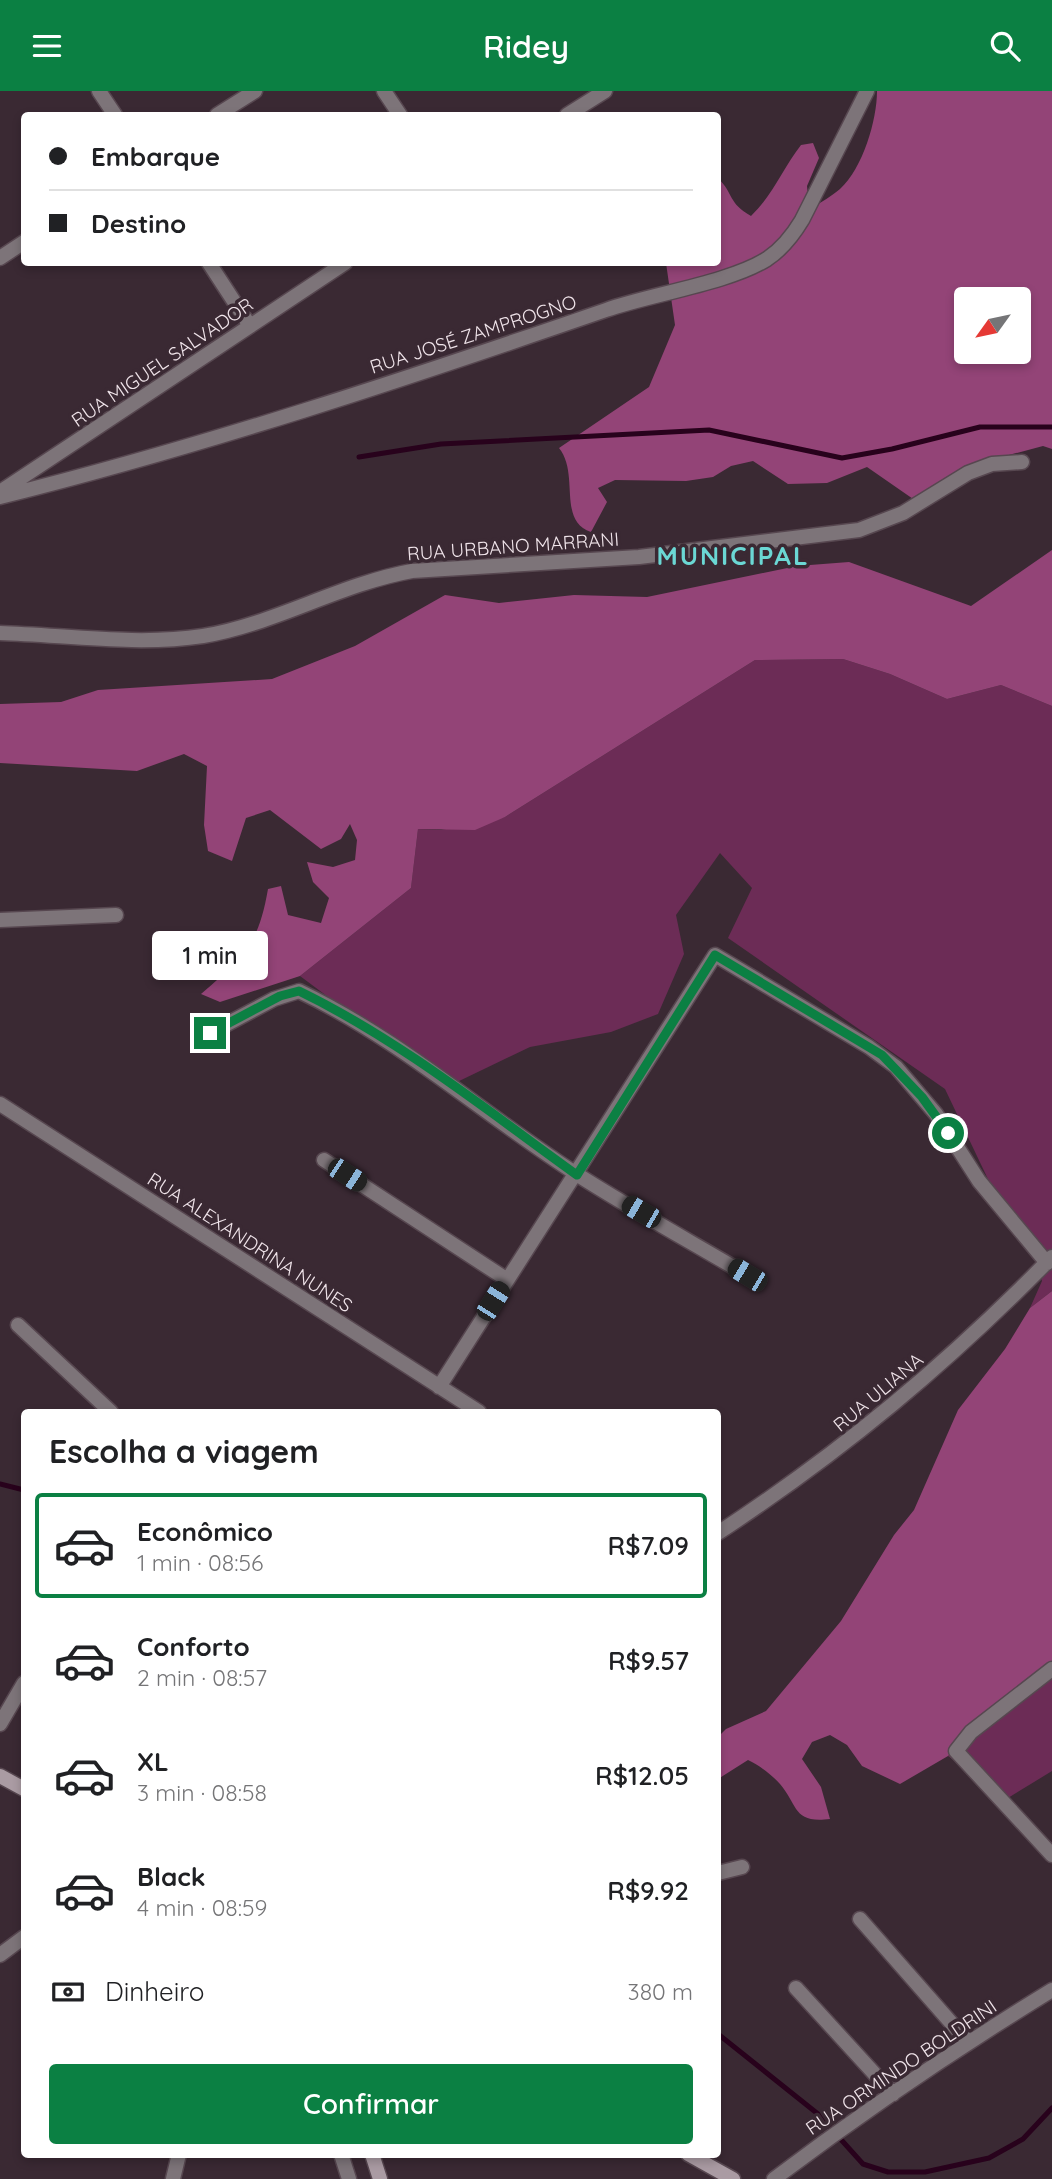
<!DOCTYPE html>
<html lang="pt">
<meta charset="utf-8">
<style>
body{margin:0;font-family:Quicksand,sans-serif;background:#f6f6f6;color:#202124;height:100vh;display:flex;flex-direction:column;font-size:26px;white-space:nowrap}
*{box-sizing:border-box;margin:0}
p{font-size:23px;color:#757577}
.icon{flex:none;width:38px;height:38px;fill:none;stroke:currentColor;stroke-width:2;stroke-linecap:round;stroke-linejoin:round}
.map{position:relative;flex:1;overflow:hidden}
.side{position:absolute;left:21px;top:1318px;width:700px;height:749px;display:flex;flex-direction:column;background:#fff;border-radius:7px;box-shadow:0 4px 10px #0003}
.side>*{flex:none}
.top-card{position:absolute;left:21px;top:21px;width:700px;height:154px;border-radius:7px;box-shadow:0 4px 10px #0003;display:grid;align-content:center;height:154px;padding:0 28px;background:#fff}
.needle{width:46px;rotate:237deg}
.buttons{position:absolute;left:954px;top:196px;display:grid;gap:14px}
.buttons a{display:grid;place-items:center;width:77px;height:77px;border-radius:7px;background:#fff;box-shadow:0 4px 10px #0003;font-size:35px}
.end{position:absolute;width:32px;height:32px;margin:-16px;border:9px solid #0b8043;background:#fff;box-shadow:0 0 0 4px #fff}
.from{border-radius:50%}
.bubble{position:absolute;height:49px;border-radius:7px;background:#fff;box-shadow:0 4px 10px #0003;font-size:23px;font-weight:600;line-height:49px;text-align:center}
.car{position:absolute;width:21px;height:42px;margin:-21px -10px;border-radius:9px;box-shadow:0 0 5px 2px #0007;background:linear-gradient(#222 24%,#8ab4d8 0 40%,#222 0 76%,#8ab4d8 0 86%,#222 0)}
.top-card b{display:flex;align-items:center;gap:24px;height:66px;font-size:26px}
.top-card b+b{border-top:2px solid #e0e0e0}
.top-card i{width:18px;height:18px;background:#202124}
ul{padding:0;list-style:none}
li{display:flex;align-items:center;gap:21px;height:105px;margin:0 14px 10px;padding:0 14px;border:4px solid transparent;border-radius:7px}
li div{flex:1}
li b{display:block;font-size:26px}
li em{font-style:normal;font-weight:600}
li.selected{border-color:#0b8043}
li>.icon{width:63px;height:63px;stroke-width:1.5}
h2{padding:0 28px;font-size:32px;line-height:84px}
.pay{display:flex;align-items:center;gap:18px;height:77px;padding:0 28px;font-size:26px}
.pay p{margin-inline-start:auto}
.action{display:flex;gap:14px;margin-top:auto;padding:14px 28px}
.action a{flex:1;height:80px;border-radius:7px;background:#0b8043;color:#fff;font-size:28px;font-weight:600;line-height:80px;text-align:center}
header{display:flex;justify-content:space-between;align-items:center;height:91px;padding:0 28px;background:#0b8043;color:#fff;font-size:32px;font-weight:600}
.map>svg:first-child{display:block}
.green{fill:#6c2c56}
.forest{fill:#934477;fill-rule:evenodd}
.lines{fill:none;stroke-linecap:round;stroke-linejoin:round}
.stream{stroke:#28021c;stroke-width:5}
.street-casing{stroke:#574750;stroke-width:17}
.secondary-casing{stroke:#574750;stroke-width:17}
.street{stroke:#7d7479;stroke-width:14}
.secondary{stroke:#aa9ba3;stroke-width:14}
.route{stroke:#0b8043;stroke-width:9}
.labels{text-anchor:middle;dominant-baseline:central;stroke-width:7;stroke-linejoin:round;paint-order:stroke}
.street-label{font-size:19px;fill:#f0e4ea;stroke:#3a2933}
.district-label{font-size:26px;font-weight:bold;letter-spacing:2px;fill:#6bd7d4;stroke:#3a2933}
</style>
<header><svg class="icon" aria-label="menu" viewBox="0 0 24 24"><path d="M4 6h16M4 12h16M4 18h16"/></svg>Ridey<svg class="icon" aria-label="search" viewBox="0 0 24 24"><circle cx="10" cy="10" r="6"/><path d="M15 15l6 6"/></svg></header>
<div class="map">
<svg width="1052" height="2088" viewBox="0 0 1052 2088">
<rect width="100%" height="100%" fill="#3a2933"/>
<path class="green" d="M843 568 890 583 947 608 1001 594 1052 615V1200L1030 1217 1042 1190 1037 1166 1007 1128 945 998 728 847 752 797 720 762 676 824 684 863 658 923 611 941 530 956 455 992 355 926 300 885 411 797 418 738 441 739 505 726 755 569Z
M1052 1576V1680L1008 1707 948 1665 973 1638Z"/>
<path class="forest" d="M877 0H1052V358L1043 355 975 373 916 410 867 376 827 392 788 393 753 370 731 375 713 386 686 390 615 389 598 397 607 411 591 441C557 430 580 383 559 357L649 296 675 234 666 172H718V87C734 103 728 112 751 125 773 104 783 77 801 54L813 52 819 67 807 95 809 117H812C821 111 832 105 840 98 863 77 877 29 877 0ZM966 208H1018V261H966Z
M1052 459V615L1001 594 947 608 890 583 843 568 755 569 505 726 475 739 418 738 411 797 300 885 220 911 201 903C244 866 258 855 268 798L281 795 288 824 321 832 329 807 313 791 307 771 333 776 355 769 357 749 350 733 341 748 321 758 270 719 246 727 232 770 208 760 204 734 207 675 184 663 137 680 0 672V613L61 611 98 599 272 588 355 555 445 504 499 512 574 504 647 506 797 475 849 471 971 515Z
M1052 1200V1576L973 1638 948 1665 900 1693 862 1675 847 1654 830 1644 812 1651 802 1668 821 1696 830 1728C793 1733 798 1714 780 1693 772 1684 759 1674 748 1669L718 1688V1646L726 1638 766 1620 841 1530 894 1444 914 1419 958 1319 1005 1258 1030 1217Z"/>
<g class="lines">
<path class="stream" d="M359 366 441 353 709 339 842 367 892 358 980 336H1052
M0 1393 24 1399
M718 1943 818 2023 863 2073 888 2081H925L989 2067 1023 2048 1052 2017"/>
<g class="street-casing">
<path id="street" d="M99 0 115 24
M384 0 400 24
M217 24 255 0
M567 24 605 0
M0 167 24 151
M209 172 250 235
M0 401 345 172
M0 406C205 355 406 288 606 219 651 203 729 192 767 168 782 158 793 144 802 129L867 0
M0 542C66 544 137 555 203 545 275 533 340 493 412 480L639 466 859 439 903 422 968 382 992 373 1022 371
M0 829 116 824
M210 942 274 908 299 900C400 948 484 1024 578 1084 633 1119 691 1151 747 1184
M0 1013 479 1321
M324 1069 506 1188
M18 1234 111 1321
M439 1296 715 864 869 956 896 976 936 1023 979 1090 1047 1172
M718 1442C844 1359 946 1274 1052 1166
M1052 1578 971 1641 956 1660 1052 1764
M0 1633 24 1592
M718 1782 742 1776
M860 1828 968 1951
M0 1864 24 1846
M796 1897 893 2003
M341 2063 349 2088
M173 2088 179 2063
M774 2088C864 2020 956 1958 1052 1899"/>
</g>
<g class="secondary-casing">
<path id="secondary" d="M0 1685 24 1698
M372 2063 380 2088
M688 2063 733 2088"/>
</g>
<use href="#street" class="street"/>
<use href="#secondary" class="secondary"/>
</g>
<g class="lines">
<path class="route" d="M210 942 280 905 299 900C398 948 488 1020 577 1084L715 864 882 964 922 1006 948 1042"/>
</g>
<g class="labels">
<g class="street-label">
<text transform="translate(473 243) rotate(-18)">RUA JOSÉ ZAMPROGNO</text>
<text transform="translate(162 271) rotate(-34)">RUA MIGUEL SALVADOR</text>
<text transform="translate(513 455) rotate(-4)">RUA URBANO MARRANI</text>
<text transform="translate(250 1151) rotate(33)">RUA ALEXANDRINA NUNES</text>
<text transform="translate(878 1301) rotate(-40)">RUA ULIANA</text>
<text transform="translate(901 1976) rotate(-34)">RUA ORMINDO BOLDRINI</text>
</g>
<g class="district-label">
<text x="733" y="464">MUNICIPAL</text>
</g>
</g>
</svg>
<div class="buttons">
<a><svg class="needle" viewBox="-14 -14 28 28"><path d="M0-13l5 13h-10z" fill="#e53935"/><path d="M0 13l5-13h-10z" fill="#757577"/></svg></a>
</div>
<i class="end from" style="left:948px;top:1042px"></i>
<i class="end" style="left:210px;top:942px"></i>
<div class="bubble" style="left:152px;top:840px;width:116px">1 min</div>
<i class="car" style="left:347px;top:1084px;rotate:123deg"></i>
<i class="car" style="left:641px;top:1121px;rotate:300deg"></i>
<i class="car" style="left:747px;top:1184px;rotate:301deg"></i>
<i class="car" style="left:493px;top:1210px;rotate:32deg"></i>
<div class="top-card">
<b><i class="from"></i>Embarque</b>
<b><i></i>Destino</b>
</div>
<section class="side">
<h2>Escolha a viagem</h2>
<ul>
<li class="selected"><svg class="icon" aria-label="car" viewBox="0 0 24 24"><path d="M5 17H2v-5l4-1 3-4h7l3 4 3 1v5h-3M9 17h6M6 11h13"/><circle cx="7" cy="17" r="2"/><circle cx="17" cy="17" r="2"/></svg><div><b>Econômico</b><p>1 min · 08:56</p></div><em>R$7.09</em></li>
<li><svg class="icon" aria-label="car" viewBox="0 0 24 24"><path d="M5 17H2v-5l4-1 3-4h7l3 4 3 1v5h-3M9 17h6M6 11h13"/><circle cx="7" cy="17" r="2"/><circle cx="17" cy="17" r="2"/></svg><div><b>Conforto</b><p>2 min · 08:57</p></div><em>R$9.57</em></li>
<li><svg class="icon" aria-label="car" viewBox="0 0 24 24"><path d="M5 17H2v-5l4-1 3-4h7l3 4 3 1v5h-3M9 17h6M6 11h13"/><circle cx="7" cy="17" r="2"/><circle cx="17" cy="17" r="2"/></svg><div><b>XL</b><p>3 min · 08:58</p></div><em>R$12.05</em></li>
<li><svg class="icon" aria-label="car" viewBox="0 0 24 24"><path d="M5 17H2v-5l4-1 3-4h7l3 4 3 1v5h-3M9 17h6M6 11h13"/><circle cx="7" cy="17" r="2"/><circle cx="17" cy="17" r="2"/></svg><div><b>Black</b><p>4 min · 08:59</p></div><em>R$9.92</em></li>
</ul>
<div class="pay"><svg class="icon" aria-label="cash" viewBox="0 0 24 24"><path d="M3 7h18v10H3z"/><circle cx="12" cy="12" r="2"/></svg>Dinheiro<p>380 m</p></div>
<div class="action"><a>Confirmar</a></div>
</section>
</div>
